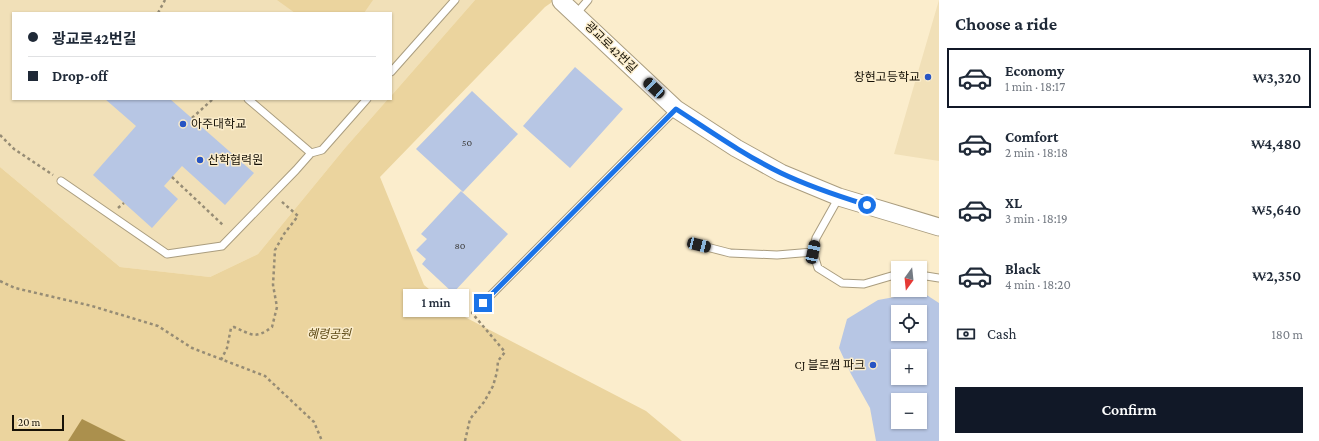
<!DOCTYPE html>
<meta charset="utf-8">
<style>
body{margin:0;font-family:"Crimson Pro","Noto Sans KR",serif;background:#f2f2f3;color:#1f2937;height:100vh;display:flex;flex-direction:column;font-size:15px;white-space:nowrap}
*{box-sizing:border-box;margin:0}
p{font-size:13px;color:#747a83}
.icon{flex:none;width:22px;height:22px;fill:none;stroke:currentColor;stroke-width:2;stroke-linecap:round;stroke-linejoin:round}
.map{position:relative;flex:1;overflow:hidden}
.sheet{display:flex;flex-direction:column;background:#fff;width:380px}
.sheet>*{flex:none}
.guide{position:absolute;left:12px;top:12px;width:380px;height:88px;border-radius:0px;box-shadow:0 1px 3px #0004;display:grid;align-content:center;height:88px;padding:0 16px;background:#fff}
.needle{width:26px;rotate:195deg}
.buttons{position:absolute;left:891px;top:261px;display:grid;gap:8px}
.buttons a{display:grid;place-items:center;width:36px;height:36px;border-radius:0px;background:#fff;box-shadow:0 1px 3px #0004;font-size:20px}
.scale{position:absolute;left:12px;bottom:10px;width:52px;box-sizing:border-box;padding-left:4px;border:2px solid #171207;border-top:0;font-size:11px;line-height:14px;white-space:nowrap;color:#171207;-webkit-text-stroke:3px #fbedcc;paint-order:stroke}
.end{position:absolute;width:18px;height:18px;margin:-9px;border:5px solid #1a73e8;background:#fff;box-shadow:0 0 0 2px #fff}
.from{border-radius:50%}
.bubble{position:absolute;height:28px;border-radius:0px;background:#fff;box-shadow:0 1px 3px #0004;font-size:13px;font-weight:600;line-height:28px;text-align:center}
.car{position:absolute;width:12px;height:24px;margin:-12px -6px;border-radius:5px;box-shadow:0 0 3px 1px #0007;background:linear-gradient(#222 24%,#8ab4d8 0 40%,#222 0 76%,#8ab4d8 0 86%,#222 0)}
.guide b{display:flex;align-items:center;gap:14px;height:38px;font-size:15px}
.guide b+b{border-top:1px solid #e0e1e3}
.guide i{width:10px;height:10px;background:#1f2937}
ul{padding:0;list-style:none}
li{display:flex;align-items:center;gap:12px;height:60px;margin:0 8px 6px;padding:0 8px;border:2px solid transparent;border-radius:0px}
li div{flex:1}
li b{display:block;font-size:15px}
li em{font-style:normal;font-weight:600}
li.on{border-color:#111827}
li>.icon{width:36px;height:36px;stroke-width:1.5}
h2{padding:0 16px;font-size:18px;line-height:48px}
.pay{display:flex;align-items:center;gap:10px;height:44px;padding:0 16px;font-size:15px}
.pay p{margin-inline-start:auto}
.primary-button{display:flex;gap:8px;margin-top:auto;padding:8px 16px}
.primary-button a{flex:1;height:46px;border-radius:0px;background:#111827;color:#fff;font-size:16px;font-weight:600;line-height:46px;text-align:center}
main{display:flex;flex:1;min-height:0}
.map>svg:first-child{display:block}
.built{fill:#f1e0b8}
.green{fill:#ebd49e}
.water{fill:#ab904d}
.building{fill:#b7c6e4;fill-rule:evenodd}
.lines{fill:none;stroke-linecap:round;stroke-linejoin:round}
.service-casing{stroke:#aa9d7f;stroke-width:9}
.tertiary-casing{stroke:#aa9d7f;stroke-width:19}
.path{stroke:#968c75;stroke-width:2.5;stroke-dasharray:3 3;stroke-linecap:butt}
.service{stroke:#fff;stroke-width:7}
.tertiary{stroke:#fff;stroke-width:17}
.route{stroke:#1a73e8;stroke-width:5}
.poi-dot{fill:#2754c3;stroke:#fbedcc;stroke-width:1.5}
.labels{text-anchor:middle;dominant-baseline:central;stroke-width:3;stroke-linejoin:round;paint-order:stroke}
.number-label{font-size:10px;fill:#3f3f3e}
.street-label{font-size:12px;fill:#171207;stroke:#fbedcc}
.poi-label{font-size:12px;fill:#171207;stroke:#fbedcc;text-anchor:end}
.park-label{font-size:12px;font-style:italic;fill:#5d4915;stroke:#fbedcc}
</style>
<main>
<div class="map">
<svg width="939" height="441" viewBox="0 0 939 441">
<rect width="100%" height="100%" fill="#fbedcc"/>
<path class="built" d="M0 0H475L391 96V13H13V99H388L345 148 258 254 210 277 120 267 0 167Z
M939 0V161L894 154Z"/>
<path class="green" d="M277 0H373L364 13H295Z
M475 0H555L545 7 380 177 424 285 461 315 646 411 682 441H0V167L120 267 210 277 258 254 345 148 388 99H391V96Z"/>
<path class="water" d="M82 419 126 441H68Z"/>
<path class="building" d="M575 67 623 109 570 168 523 126Z
M472 91 518 134 463 192 416 149Z
M105 99H170L254 173 225 205 182 166 164 186 178 199 152 228 93 175 136 126Z
M461 191 508 234 453 293 422 264 426 259 416 250 427 239 421 234Z
M922 292 939 303V441H876L870 408 851 374 839 348 847 319 878 300ZM898 312H920V334H898ZM898 356H920V378H898ZM898 400H920V422H898Z"/>
<g class="lines">
<g class="service-casing">
<path id="service" d="M576 14 588 0
M391 72 455 0
M248 99 311 153
M61 181 167 254 222 246 296 170 311 153 322 150 367 99
M839 197 816 238 813 252 818 268 842 283 864 284 898 274
M699 245 730 253 777 255 813 252
M920 275 939 278
M483 303 676 109"/>
</g>
<g class="tertiary-casing">
<path id="tertiary" d="M561 1 676 109 736 148 781 173 839 197 939 227"/>
</g>
<path class="path" d="M158 13 165 0
M192 118 213 99
M0 135 14 149 53 175
M172 177 224 226
M118 208 124 203
M0 281 15 288 92 306 158 326 192 348 265 376 314 422 322 441
M221 360 227 348 231 328 234 327C251 334 255 340 272 327L277 307 273 285 275 250 284 234 298 216 281 201
M465 441 470 419 484 402 493 386 497 372 498 361 505 352 472 313 474 310"/>
<use href="#service" class="service"/>
<use href="#tertiary" class="tertiary"/>
</g>
<g class="lines">
<path class="route" d="M483 303 676 109C710 131 744 155 781 173 808 186 838 196 867 205"/>
</g>
<g class="poi-dot">
<circle cx="928" cy="77" r="4"/>
<circle cx="183" cy="124" r="4"/>
<circle cx="200" cy="160" r="4"/>
<circle cx="873" cy="365" r="4"/>
</g>
<g class="labels">
<g class="number-label">
<text x="467" y="142">50</text>
<text x="460" y="245">80</text>
</g>
<g class="street-label">
<text transform="translate(611 47) rotate(44)">광교로42번길</text>
</g>
<g class="poi-label">
<text x="920" y="77">창현고등학교</text>
<text x="191" y="124" text-anchor="start">아주대학교</text>
<text x="208" y="160" text-anchor="start">산학협력원</text>
<text x="865" y="365">CJ 블로썸 파크</text>
</g>
<g class="park-label">
<text x="329" y="334">혜령공원</text>
</g>
</g>
</svg>
<div class="buttons">
<a><svg class="needle" viewBox="-14 -14 28 28"><path d="M0-13l5 13h-10z" fill="#e53935"/><path d="M0 13l5-13h-10z" fill="#747a83"/></svg></a>
<a><svg class="icon" aria-label="locate" viewBox="0 0 24 24"><circle cx="12" cy="12" r="6"/><path d="M12 2v4M12 18v4M2 12h4M18 12h4"/></svg></a>
<a>+</a>
<a>−</a>
</div>
<div class="scale">20 m</div>
<i class="end from" style="left:867px;top:205px"></i>
<i class="end" style="left:483px;top:303px"></i>
<div class="bubble" style="left:403px;top:289px;width:66px">1 min</div>
<i class="car" style="left:654px;top:88px;rotate:313deg"></i>
<i class="car" style="left:699px;top:245px;rotate:104deg"></i>
<i class="car" style="left:813px;top:252px;rotate:12deg"></i>
<div class="guide">
<b><i class="from"></i>광교로42번길</b>
<b><i></i>Drop-off</b>
</div>
</div>
<section class="sheet">
<h2>Choose a ride</h2>
<ul>
<li class="on"><svg class="icon" aria-label="car" viewBox="0 0 24 24"><path d="M5 17H2v-5l4-1 3-4h7l3 4 3 1v5h-3M9 17h6M6 11h13"/><circle cx="7" cy="17" r="2"/><circle cx="17" cy="17" r="2"/></svg><div><b>Economy</b><p>1 min · 18:17</p></div><em>₩3,320</em></li>
<li><svg class="icon" aria-label="car" viewBox="0 0 24 24"><path d="M5 17H2v-5l4-1 3-4h7l3 4 3 1v5h-3M9 17h6M6 11h13"/><circle cx="7" cy="17" r="2"/><circle cx="17" cy="17" r="2"/></svg><div><b>Comfort</b><p>2 min · 18:18</p></div><em>₩4,480</em></li>
<li><svg class="icon" aria-label="car" viewBox="0 0 24 24"><path d="M5 17H2v-5l4-1 3-4h7l3 4 3 1v5h-3M9 17h6M6 11h13"/><circle cx="7" cy="17" r="2"/><circle cx="17" cy="17" r="2"/></svg><div><b>XL</b><p>3 min · 18:19</p></div><em>₩5,640</em></li>
<li><svg class="icon" aria-label="car" viewBox="0 0 24 24"><path d="M5 17H2v-5l4-1 3-4h7l3 4 3 1v5h-3M9 17h6M6 11h13"/><circle cx="7" cy="17" r="2"/><circle cx="17" cy="17" r="2"/></svg><div><b>Black</b><p>4 min · 18:20</p></div><em>₩2,350</em></li>
</ul>
<div class="pay"><svg class="icon" aria-label="cash" viewBox="0 0 24 24"><path d="M3 7h18v10H3z"/><circle cx="12" cy="12" r="2"/></svg>Cash<p>180 m</p></div>
<div class="primary-button"><a>Confirm</a></div>
</section>
</main>
